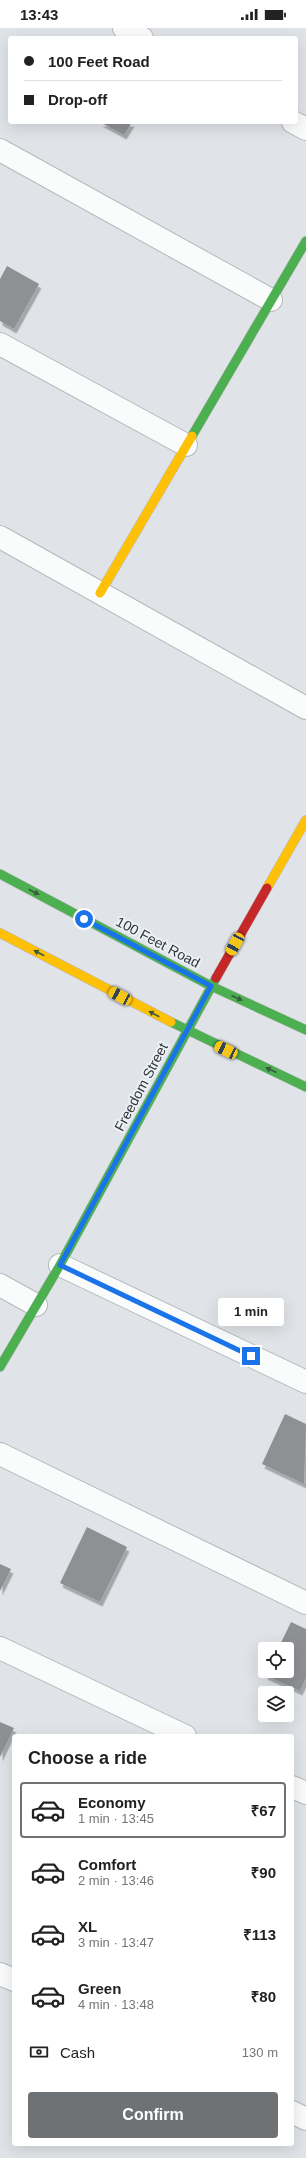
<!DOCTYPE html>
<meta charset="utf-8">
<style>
body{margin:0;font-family:Helvetica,sans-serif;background:#f2f2f2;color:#222;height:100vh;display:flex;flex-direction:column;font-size:15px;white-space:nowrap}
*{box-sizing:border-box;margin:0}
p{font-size:13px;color:#767676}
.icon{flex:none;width:22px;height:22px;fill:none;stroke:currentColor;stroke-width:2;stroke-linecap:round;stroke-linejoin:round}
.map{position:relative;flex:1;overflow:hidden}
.details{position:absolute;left:12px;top:1706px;width:282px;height:412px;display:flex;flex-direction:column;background:#fff;border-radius:4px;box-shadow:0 4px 16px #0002}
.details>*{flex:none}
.top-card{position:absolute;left:8px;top:8px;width:290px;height:88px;border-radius:4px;box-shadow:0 4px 16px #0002;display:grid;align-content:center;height:88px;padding:0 16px;background:#fff}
.buttons{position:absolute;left:258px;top:1614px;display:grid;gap:8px}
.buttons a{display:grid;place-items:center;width:36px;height:36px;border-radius:4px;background:#fff;box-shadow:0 4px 16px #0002;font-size:20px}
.end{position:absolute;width:18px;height:18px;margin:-9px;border:5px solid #1a73e8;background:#fff;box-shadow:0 0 0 2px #fff}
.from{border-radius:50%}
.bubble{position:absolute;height:28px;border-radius:4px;background:#fff;box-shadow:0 4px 16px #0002;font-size:13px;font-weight:800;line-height:28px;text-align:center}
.car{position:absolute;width:12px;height:24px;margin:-12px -6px;border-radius:5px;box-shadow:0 0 3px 1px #0007;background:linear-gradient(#f5c518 24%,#345 0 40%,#f5c518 0 76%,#345 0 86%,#f5c518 0)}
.top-card b{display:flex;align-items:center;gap:14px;height:38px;font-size:15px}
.top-card b+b{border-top:1px solid #e0e0e0}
.top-card i{width:10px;height:10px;background:#222}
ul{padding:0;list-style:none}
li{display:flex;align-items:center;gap:12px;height:56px;margin:0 8px 6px;padding:0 8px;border:2px solid transparent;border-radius:4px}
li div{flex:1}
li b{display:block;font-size:15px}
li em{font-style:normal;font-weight:800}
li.selected{border-color:#6f7275}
li>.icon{width:36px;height:36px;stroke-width:1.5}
h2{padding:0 16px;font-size:18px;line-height:48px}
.pay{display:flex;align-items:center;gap:10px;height:44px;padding:0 16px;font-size:15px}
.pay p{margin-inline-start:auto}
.action{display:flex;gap:8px;margin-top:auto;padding:8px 16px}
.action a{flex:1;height:46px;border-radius:4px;background:#6f7275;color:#fff;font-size:16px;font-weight:800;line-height:46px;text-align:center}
.status{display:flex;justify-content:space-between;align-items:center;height:28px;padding:0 20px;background:#fff;direction:ltr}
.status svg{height:11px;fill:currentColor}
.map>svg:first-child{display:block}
.building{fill:#8e9093;filter:url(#shadow)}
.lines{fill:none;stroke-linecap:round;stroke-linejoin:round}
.street-casing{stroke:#b6b8bb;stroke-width:24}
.fast-casing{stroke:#b6b8bb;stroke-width:10}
.slow-casing{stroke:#b6b8bb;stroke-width:10}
.jam-casing{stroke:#b6b8bb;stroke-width:10}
.street{stroke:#fafbfb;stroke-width:22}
.fast{stroke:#4caf50;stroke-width:9}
.slow{stroke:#ffc107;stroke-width:9}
.jam{stroke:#c62828;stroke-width:9}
.oneway{fill:#3a5a3e}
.route{stroke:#1a73e8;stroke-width:5}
.labels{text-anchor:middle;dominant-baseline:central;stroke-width:4;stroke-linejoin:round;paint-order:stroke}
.street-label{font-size:14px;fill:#323537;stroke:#ebf1f7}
</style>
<div class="status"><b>13:43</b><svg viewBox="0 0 49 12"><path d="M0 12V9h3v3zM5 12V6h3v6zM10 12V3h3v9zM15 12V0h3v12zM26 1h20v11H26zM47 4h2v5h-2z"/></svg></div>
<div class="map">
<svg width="306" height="2130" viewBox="0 0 306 2130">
<defs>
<filter id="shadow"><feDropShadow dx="2.5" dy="4.5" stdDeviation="0" flood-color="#0004"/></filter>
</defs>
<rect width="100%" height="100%" fill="#e0e3e7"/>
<path class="building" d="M100 94H132L124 107Z
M7 238 39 256 14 301 0 293V251Z
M285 1386 306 1396 304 1456 262 1436Z
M87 1499 127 1519 100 1574 60 1555Z
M0 1536 11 1541 0 1563Z
M291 1594 306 1601V1650L300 1663 265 1647 267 1643H287V1621H278Z
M0 1694 14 1700 0 1729Z"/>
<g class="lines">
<g class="street-casing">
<path id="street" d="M124 0 142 10
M293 94 306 101
M0 122 271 272
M0 316 186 417
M0 509 306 680
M60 1237 306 1354
M0 1257 36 1277
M0 1426 306 1575
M0 1620 185 1708
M292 1759 306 1765
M0 1946 14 1952
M292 2084 306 2091"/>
</g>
<g class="fast-casing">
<path id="fast" d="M192 408 306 213
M0 846 211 958 306 1002
M171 994 306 1059
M0 1339 60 1237 216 950"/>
</g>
<g class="slow-casing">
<path id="slow" d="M100 565 192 408
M267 860 306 792
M0 905 171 994"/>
</g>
<g class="jam-casing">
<path id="jam" d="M216 950 267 860"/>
</g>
<use href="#street" class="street"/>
<use href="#fast" class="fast"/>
<use href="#slow" class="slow"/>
<use href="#jam" class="jam"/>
</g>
<defs><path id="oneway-solid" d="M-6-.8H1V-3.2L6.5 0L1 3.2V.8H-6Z"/></defs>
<g class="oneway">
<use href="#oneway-solid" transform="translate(34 864) rotate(28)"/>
<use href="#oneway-solid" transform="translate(39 925) rotate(-152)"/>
<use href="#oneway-solid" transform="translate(237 970) rotate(25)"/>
<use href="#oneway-solid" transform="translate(154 986) rotate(-152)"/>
<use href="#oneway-solid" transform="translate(271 1042) rotate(-155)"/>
</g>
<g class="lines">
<path class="route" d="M84 891 211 958 60 1237 251 1328"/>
</g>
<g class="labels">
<g class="street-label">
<text transform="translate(158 914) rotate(28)">100 Feet Road</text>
<text transform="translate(141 1059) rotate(-62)">Freedom Street</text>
</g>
</g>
</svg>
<div class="buttons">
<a><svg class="icon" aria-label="locate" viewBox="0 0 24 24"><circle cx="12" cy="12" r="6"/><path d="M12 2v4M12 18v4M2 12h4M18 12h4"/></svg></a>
<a><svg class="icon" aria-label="layers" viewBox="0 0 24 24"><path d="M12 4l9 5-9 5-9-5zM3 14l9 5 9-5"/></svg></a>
</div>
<i class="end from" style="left:84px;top:891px"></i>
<i class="end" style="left:251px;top:1328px"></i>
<div class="bubble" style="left:218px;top:1270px;width:66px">1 min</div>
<i class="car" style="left:235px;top:916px;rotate:209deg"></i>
<i class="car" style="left:120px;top:968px;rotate:298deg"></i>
<i class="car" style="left:226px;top:1022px;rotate:295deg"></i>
<div class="top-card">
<b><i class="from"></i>100 Feet Road</b>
<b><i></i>Drop-off</b>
</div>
<section class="details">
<h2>Choose a ride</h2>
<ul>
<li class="selected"><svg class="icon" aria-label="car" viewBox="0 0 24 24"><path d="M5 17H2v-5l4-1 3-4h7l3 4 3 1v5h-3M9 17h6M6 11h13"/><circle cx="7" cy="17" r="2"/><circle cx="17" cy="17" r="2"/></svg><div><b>Economy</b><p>1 min · 13:45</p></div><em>₹67</em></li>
<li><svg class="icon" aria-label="car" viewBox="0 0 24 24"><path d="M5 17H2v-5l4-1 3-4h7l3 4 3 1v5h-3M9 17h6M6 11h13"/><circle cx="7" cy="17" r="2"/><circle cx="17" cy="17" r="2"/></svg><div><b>Comfort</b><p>2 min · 13:46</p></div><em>₹90</em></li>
<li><svg class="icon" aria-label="car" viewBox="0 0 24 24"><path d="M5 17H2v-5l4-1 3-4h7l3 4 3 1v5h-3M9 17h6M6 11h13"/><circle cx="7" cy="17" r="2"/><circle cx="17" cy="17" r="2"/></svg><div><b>XL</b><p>3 min · 13:47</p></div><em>₹113</em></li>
<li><svg class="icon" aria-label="car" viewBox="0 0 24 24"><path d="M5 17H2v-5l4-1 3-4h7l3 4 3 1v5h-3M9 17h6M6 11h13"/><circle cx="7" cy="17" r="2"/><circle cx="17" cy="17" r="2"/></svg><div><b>Green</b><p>4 min · 13:48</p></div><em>₹80</em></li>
</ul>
<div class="pay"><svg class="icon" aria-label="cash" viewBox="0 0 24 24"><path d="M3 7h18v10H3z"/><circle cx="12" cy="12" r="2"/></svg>Cash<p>130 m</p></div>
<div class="action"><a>Confirm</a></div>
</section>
</div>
